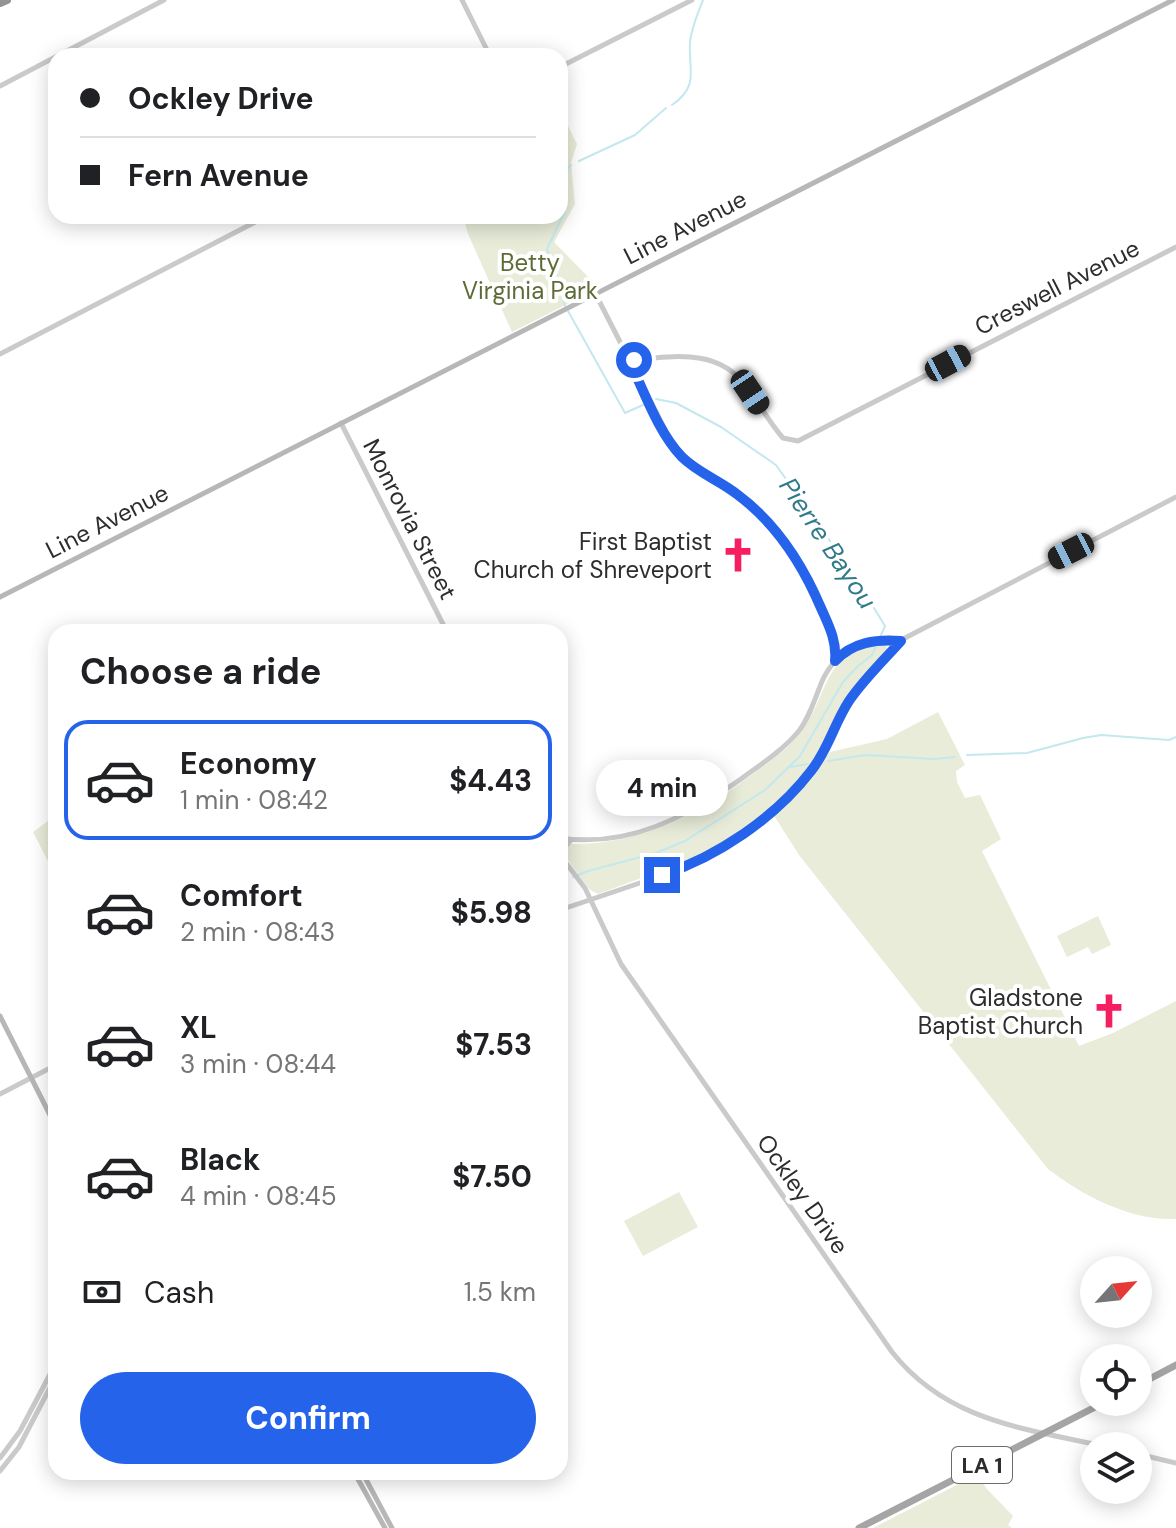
<!DOCTYPE html>
<meta charset="utf-8">
<style>
body{margin:0;font-family:"DM Sans",sans-serif;background:#f2f2f2;color:#202124;height:100vh;display:flex;flex-direction:column;font-size:30px;white-space:nowrap}
*{box-sizing:border-box;margin:0}
p{font-size:26px;color:#757577}
.icon{flex:none;width:44px;height:44px;fill:none;stroke:currentColor;stroke-width:2;stroke-linecap:round;stroke-linejoin:round}
.map{position:relative;flex:1;overflow:hidden}
.panel{position:absolute;left:48px;top:624px;width:520px;height:856px;display:flex;flex-direction:column;background:#fff;border-radius:24px;box-shadow:0 4px 20px #0003}
.panel>*{flex:none}
.top-card{position:absolute;left:48px;top:48px;width:520px;height:176px;border-radius:24px;box-shadow:0 4px 20px #0003;display:grid;align-content:center;height:176px;padding:0 32px;background:#fff}
.needle{width:52px;rotate:63deg}
.tools{position:absolute;left:1080px;top:1256px;display:grid;gap:16px}
.tools a{display:grid;place-items:center;width:72px;height:72px;border-radius:50%;background:#fff;box-shadow:0 4px 20px #0003;font-size:40px}
.end{position:absolute;width:36px;height:36px;margin:-18px;border:10px solid #2563eb;background:#fff;box-shadow:0 0 0 4px #fff}
.from{border-radius:50%}
.bubble{position:absolute;height:56px;border-radius:28px;background:#fff;box-shadow:0 4px 20px #0003;font-size:26px;font-weight:700;line-height:56px;text-align:center}
.car{position:absolute;width:24px;height:48px;margin:-24px -12px;border-radius:10px;box-shadow:0 0 6px 2px #0007;background:linear-gradient(#222 24%,#8ab4d8 0 40%,#222 0 76%,#8ab4d8 0 86%,#222 0)}
.top-card b{display:flex;align-items:center;gap:28px;height:76px;font-size:30px}
.top-card b+b{border-top:2px solid #e0e0e0}
.top-card i{width:20px;height:20px;background:#202124}
ul{padding:0;list-style:none}
li{display:flex;align-items:center;gap:24px;height:120px;margin:0 16px 12px;padding:0 16px;border:4px solid transparent;border-radius:24px}
li div{flex:1}
li b{display:block;font-size:30px}
li em{font-style:normal;font-weight:700}
li.selected{border-color:#2563eb}
li>.icon{width:72px;height:72px;stroke-width:1.5}
h2{padding:0 32px;font-size:36px;line-height:96px}
.pay{display:flex;align-items:center;gap:20px;height:88px;padding:0 32px;font-size:30px}
.pay p{margin-inline-start:auto}
.cta{display:flex;gap:16px;margin-top:auto;padding:16px 32px}
.cta a{flex:1;height:92px;border-radius:48px;background:#2563eb;color:#fff;font-size:32px;font-weight:700;line-height:92px;text-align:center}
.map>svg:first-child{display:block}
.green{fill:#e8ecd9}
.lines{fill:none;stroke-linecap:round;stroke-linejoin:round}
.stream{stroke:#c3e8ee;stroke-width:2}
.tertiary{stroke:#cacaca;stroke-width:5}
.secondary{stroke:#b7b7b7;stroke-width:5}
.primary{stroke:#a5a5a5;stroke-width:7}
.motorway{stroke:#949494;stroke-width:8}
.route{stroke:#2563eb;stroke-width:10}
.labels{text-anchor:middle;dominant-baseline:central;stroke-width:8;stroke-linejoin:round;paint-order:stroke}
.shield{fill:#fff;stroke:#6c6c6c;stroke-width:2}
.shield-label{font-size:22px;font-weight:bold;fill:#2d2d2d}
.street-label{font-size:24px;fill:#2d2d2d;stroke:#fff}
.park-label{font-size:24px;fill:#5d6c37;stroke:#fff}
.poi-label{font-size:24px;fill:#2d2d2d;stroke:#fff;text-anchor:end}
.water-label{font-size:26px;font-style:italic;fill:#307b89;stroke:#fff}
</style>
<div class="map">
<svg width="1176" height="1528" viewBox="0 0 1176 1528">
<rect width="100%" height="100%" fill="#fff"/>
<path class="green" d="M560 110 577 144 571 163 575 204 554 242 599 288 512 332 468 234 463 216H560Z
M868 644H884L887 647V651L846 700 829 738 807 772 758 818 698 857 598 894 590 890 563 853 570 844C640 845 699 815 754 773 772 760 791 747 804 728 827 694 824 660 868 644Z
M938 712 965 765 956 771 957 782 965 798 980 795 1001 839 982 851 1079 1046 1113 1033 1176 1001V1219C1131 1221 1083 1196 1048 1169L799 855 773 814 801 788 830 752 887 739Z
M56 815V872L54 873 33 832Z
M1098 916 1111 945 1092 954 1088 947 1067 957 1057 936Z
M679 1192 698 1227 643 1256 624 1221Z
M978 1474 986 1488 1013 1516 1008 1525 1012 1528H873Z"/>
<g class="lines">
<path class="stream" d="M672 105C700 86 688 69 690 43 691 29 698 13 703 0
M579 161 635 135 666 108
M560 177 571 165
M560 187 565 211 547 249 565 306
M568 311 625 413 643 405
M967 755 1027 753 1083 738 1101 735 1169 740 1176 737
M828 761 865 755 934 759 955 757
M789 767 808 764
M573 877 588 871 656 853 685 841 765 790 800 756 843 682 857 667 872 655 885 626 852 572 776 465 721 427 676 403 656 399"/>
<path class="tertiary" d="M462 0 490 56
M560 67 692 0
M0 86 164 0
M595 293 675 449C694 470 719 479 741 497 778 526 802 564 821 607 828 625 837 641 835 661
M0 354 267 216
M629 360C672 357 717 347 746 386 759 403 769 422 783 438L798 441 1176 247
M341 423 447 632
M560 838C629 848 686 817 741 779 760 765 782 751 798 732 808 720 813 704 819 689 832 651 863 638 900 640
M560 855 585 888 621 964 892 1352C947 1421 1022 1428 1103 1446
M561 857 562 850 571 840
M560 910 684 868 759 821 812 771 828 745 850 700 905 638 1176 497
M0 1094 56 1065
M1138 1454 1176 1463
M0 1458 20 1431 56 1363
M0 1471 19 1447 56 1376"/>
<path class="secondary" d="M0 597 1173 0
M0 1016 56 1127
M354 1472 385 1528
M362 1472 392 1528"/>
<path class="primary" d="M1138 1385 1176 1365
M859 1528 1105 1402"/>
<path class="motorway" d="M0 3 7 0"/>
</g>
<g class="lines">
<path class="route" d="M634 360H629C644 391 658 432 682 457 698 473 721 481 738 495 777 524 802 563 821 608 829 626 837 641 835 661 853 642 876 639 901 641 884 660 864 679 849 701 834 724 828 750 811 771 775 818 717 857 662 875"/>
</g>
<defs>
<g id="church-bare" transform="scale(2.76)"><path d="M-1.2-6h2.4v3.5h3.3v2.4h-3.3V6h-2.4V-.1h-3.3v-2.4h3.3Z" fill="#f51e61" stroke="#fff" stroke-width="2.5" paint-order="stroke"/></g>
</defs>
<g fill-rule="evenodd">
<use href="#church-bare" x="738" y="555"/>
<use href="#church-bare" x="1109" y="1011"/>
</g>
<g class="labels">
<rect class="shield" x="952" y="1447" width="60" height="36" rx="6"/>
<g class="shield-label">
<text x="982" y="1465">LA 1</text>
</g>
<g class="street-label">
<text transform="translate(685 227) rotate(-27)">Line Avenue</text>
<text transform="translate(1057 287) rotate(-27)">Creswell Avenue</text>
<text transform="translate(410 519) rotate(63)">Monrovia Street</text>
<text transform="translate(107 521) rotate(-27)">Line Avenue</text>
<text transform="translate(803 1194) rotate(55)">Ockley Drive</text>
</g>
<g class="park-label">
<text x="530" y="262">Betty<tspan x="530" dy="28">Virginia Park</tspan></text>
</g>
<g class="poi-label">
<text x="712" y="541">First Baptist<tspan x="712" dy="28">Church of Shreveport</tspan></text>
<text x="1083" y="997">Gladstone<tspan x="1083" dy="28">Baptist Church</tspan></text>
</g>
<g class="water-label">
<text transform="translate(828 543) rotate(56)">Pierre Bayou</text>
</g>
</g>
</svg>
<div class="tools">
<a><svg class="needle" viewBox="-14 -14 28 28"><path d="M0-13l5 13h-10z" fill="#e53935"/><path d="M0 13l5-13h-10z" fill="#757577"/></svg></a>
<a><svg class="icon" aria-label="locate" viewBox="0 0 24 24"><circle cx="12" cy="12" r="6"/><path d="M12 2v4M12 18v4M2 12h4M18 12h4"/></svg></a>
<a><svg class="icon" aria-label="layers" viewBox="0 0 24 24"><path d="M12 4l9 5-9 5-9-5zM3 14l9 5 9-5"/></svg></a>
</div>
<i class="end from" style="left:634px;top:360px"></i>
<i class="end" style="left:662px;top:875px"></i>
<div class="bubble" style="left:596px;top:760px;width:132px">4 min</div>
<i class="car" style="left:948px;top:363px;rotate:62deg"></i>
<i class="car" style="left:750px;top:392px;rotate:146deg"></i>
<i class="car" style="left:1071px;top:551px;rotate:243deg"></i>
<div class="top-card">
<b><i class="from"></i>Ockley Drive</b>
<b><i></i>Fern Avenue</b>
</div>
<section class="panel">
<h2>Choose a ride</h2>
<ul>
<li class="selected"><svg class="icon" aria-label="car" viewBox="0 0 24 24"><path d="M5 17H2v-5l4-1 3-4h7l3 4 3 1v5h-3M9 17h6M6 11h13"/><circle cx="7" cy="17" r="2"/><circle cx="17" cy="17" r="2"/></svg><div><b>Economy</b><p>1 min · 08:42</p></div><em>$4.43</em></li>
<li><svg class="icon" aria-label="car" viewBox="0 0 24 24"><path d="M5 17H2v-5l4-1 3-4h7l3 4 3 1v5h-3M9 17h6M6 11h13"/><circle cx="7" cy="17" r="2"/><circle cx="17" cy="17" r="2"/></svg><div><b>Comfort</b><p>2 min · 08:43</p></div><em>$5.98</em></li>
<li><svg class="icon" aria-label="car" viewBox="0 0 24 24"><path d="M5 17H2v-5l4-1 3-4h7l3 4 3 1v5h-3M9 17h6M6 11h13"/><circle cx="7" cy="17" r="2"/><circle cx="17" cy="17" r="2"/></svg><div><b>XL</b><p>3 min · 08:44</p></div><em>$7.53</em></li>
<li><svg class="icon" aria-label="car" viewBox="0 0 24 24"><path d="M5 17H2v-5l4-1 3-4h7l3 4 3 1v5h-3M9 17h6M6 11h13"/><circle cx="7" cy="17" r="2"/><circle cx="17" cy="17" r="2"/></svg><div><b>Black</b><p>4 min · 08:45</p></div><em>$7.50</em></li>
</ul>
<div class="pay"><svg class="icon" aria-label="cash" viewBox="0 0 24 24"><path d="M3 7h18v10H3z"/><circle cx="12" cy="12" r="2"/></svg>Cash<p>1.5 km</p></div>
<div class="cta"><a>Confirm</a></div>
</section>
</div>
